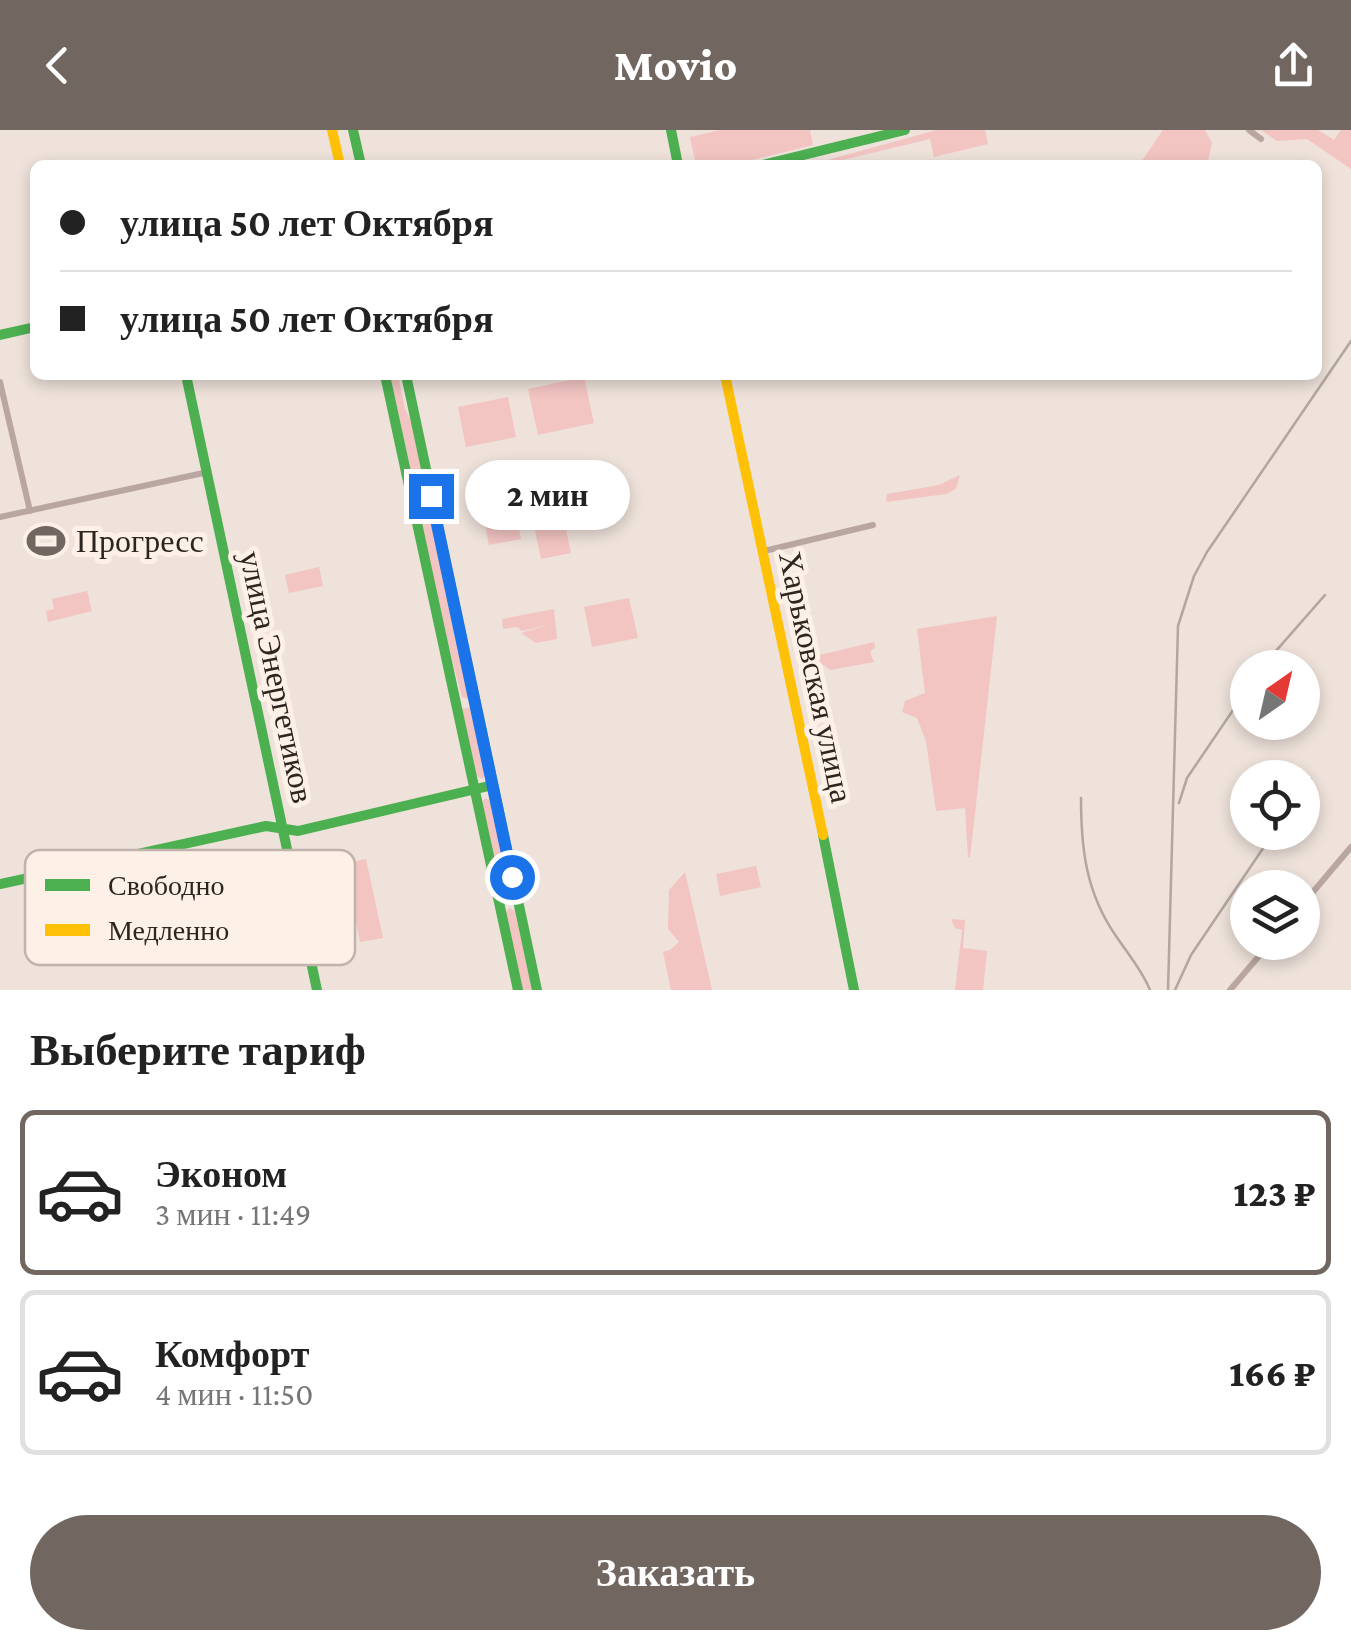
<!DOCTYPE html>
<html lang="ru">
<meta charset="utf-8">
<style>
body{margin:0;font-family:"Crimson Pro",serif;background:#f6f6f6;color:#222;height:100vh;display:flex;flex-direction:column;font-size:38px;white-space:nowrap}
*{box-sizing:border-box;margin:0}
p{font-size:32px;color:#767676}
.icon{flex:none;width:55px;height:55px;fill:none;stroke:currentColor;stroke-width:2;stroke-linecap:round;stroke-linejoin:round}
.map{position:relative;height:860px;overflow:hidden}
.side{display:flex;flex-direction:column;background:#fff;flex:1}
.side>*{flex:none}
.banner{position:absolute;left:30px;top:30px;width:1292px;height:220px;border-radius:15px;box-shadow:0 5px 15px #0003;display:grid;align-content:center;height:220px;padding:0 30px;background:#fff}
.needle{width:65px;rotate:34deg}
.fabs{position:absolute;left:1230px;top:520px;display:grid;gap:20px}
.fabs a{display:grid;place-items:center;width:90px;height:90px;border-radius:50%;background:#fff;box-shadow:0 5px 15px #0003;font-size:50px}
.end{position:absolute;width:45px;height:45px;margin:-22px;border:12px solid #1a73e8;background:#fff;box-shadow:0 0 0 5px #fff}
.from{border-radius:50%}
.bubble{position:absolute;height:70px;border-radius:35px;background:#fff;box-shadow:0 5px 15px #0003;font-size:32px;font-weight:800;line-height:70px;text-align:center}
.banner b{display:flex;align-items:center;gap:35px;height:95px;font-size:38px}
.banner b+b{border-top:2px solid #e0e0e0}
.banner i{width:25px;height:25px;background:#222}
ul{padding:0;list-style:none}
li{display:flex;align-items:center;gap:30px;height:165px;margin:0 20px 15px;padding:0 10px;border:5px solid #e0e0e0;border-radius:15px}
li div{flex:1}
li b{display:block;font-size:38px}
li em{font-style:normal;font-weight:800}
li.selected{border-color:#716760}
li>.icon{width:90px;height:90px;stroke-width:1.5}
h2{padding:0 30px;font-size:45px;line-height:120px}
.primary-button{display:flex;gap:20px;margin-top:auto;padding:20px 30px}
.primary-button a{flex:1;height:115px;border-radius:60px;background:#716760;color:#fff;font-size:40px;font-weight:800;line-height:115px;text-align:center}
header{display:flex;justify-content:space-between;align-items:center;height:130px;padding:0 30px;background:#716760;color:#fff;font-size:45px;font-weight:800}
.map>svg:first-child{display:block}
.green{fill:#f2c4c2}
.lines{fill:none;stroke-linecap:round;stroke-linejoin:round}
.street{stroke:#b9a6a0;stroke-width:6}
.fast{stroke:#4caf50;stroke-width:10}
.slow{stroke:#ffc107;stroke-width:10}
.rail{stroke:#b2a69f;stroke-width:2.5}
.route{stroke:#1a73e8;stroke-width:12}
.labels{text-anchor:middle;dominant-baseline:central;stroke-width:10;stroke-linejoin:round;paint-order:stroke}
.poi-label{font-size:32px;fill:#2d251f;stroke:#fdf0e7;text-anchor:start}
.street-label{font-size:32px;fill:#2d251f;stroke:#fdf0e7}
.key{fill:#fdf0e7;stroke:#bfb3ab;stroke-width:2.5}
.key-label{font-size:28px;fill:#2d251f}
</style>
<header><svg class="icon" aria-label="back" viewBox="0 0 24 24"><path d="M15 5l-7 7 7 7"/></svg>Movio<svg class="icon" aria-label="share" viewBox="0 0 24 24"><path d="M12 15V3M7 8l5-5 5 5M5 13v7h14v-7"/></svg></header>
<div class="map">
<svg width="1351" height="860" viewBox="0 0 1351 860">
<rect width="100%" height="100%" fill="#eee2da"/>
<path class="green" d="M720 0H810L813 15 732 35H696L690 7Z
M937 0H985L988 14 934 27 930 9 822 35H809Z
M1163 0H1205L1212 13 1207 35H1139Z
M1261 0H1318L1334 10 1341 0H1351V39L1307 9 1277 11Z
M390 245H398L405 279 413 295 470 565 467 569 462 567 446 507Z
M584 247 594 293 538 305 528 259Z
M508 267 516 307 466 317 458 277Z
M960 345 956 359 946 364 886 372 887 364 939 355Z
M555 348 571 423 541 429 526 358 532 353Z
M615 364 620 388 581 396 575 373Z
M517 389 521 409 489 415 485 395Z
M319 437 323 456 289 463 285 445Z
M87 461 92 481 48 492 46 481 54 479 52 469Z
M629 468 638 508 592 517 584 477Z
M554 479 557 509 536 513 521 503 548 495 522 501 517 497 503 499 502 489Z
M997 486 970 728 968 727 965 678 936 681 926 611 917 588 902 582 905 571 925 563 917 499Z
M874 512 875 517 870 522 874 532 830 540 817 530 816 526Z
M473 577 487 643 482 649 476 645 462 579Z
M485 668 490 671 513 768 507 767 502 771 482 672Z
M366 729 383 808 360 812 343 734Z
M756 736 761 757 720 766 716 744Z
M685 742 712 860H671L663 822 670 820 679 812 668 799 669 760Z
M509 778 515 781 532 860H521L505 784Z
M951 789 965 790 963 818 987 821 983 860H955L962 800 955 798Z"/>
<g class="lines">
<path class="street" d="M1249 0 1261 9
M0 252 30 381
M0 387 208 342
M764 421 873 395
M1302 775 1351 717
M1230 860 1271 812"/>
<path class="fast" d="M353 0 361 35
M671 0 678 35
M763 35 905 0
M0 205 35 197
M186 245 317 860
M385 245 518 860
M406 245 537 860
M823 705 854 860
M0 754 266 696 298 701 493 655"/>
<path class="slow" d="M332 0 340 35
M725 245 823 705"/>
<path class="rail" d="M1261 538 1325 465
M1302 662 1311 649
M1081 668C1081 719 1086 763 1116 806 1128 824 1142 840 1150 860
M1179 673 1187 648 1248 558
M1168 860 1178 496 1194 446 1207 422 1351 211
M1175 860 1191 825 1274 702"/>
</g>
<g class="lines">
<path class="route" d="M431 366 512 747"/>
</g>
<defs>
<g id="stadium-bare" transform="scale(3)"><path d="M0-5a6.5 5 0 1 0 0 10a6.5 5 0 1 0 0-10ZM-3.5-1.8h7v3.6h-7Z" fill="#716760" stroke="#fdf0e7" stroke-width="2.5" paint-order="stroke"/></g>
</defs>
<g fill-rule="evenodd">
<use href="#stadium-bare" x="46" y="411"/>
</g>
<g class="labels">
<g class="poi-label">
<text x="76" y="411">Прогресс</text>
</g>
<g class="street-label">
<text transform="translate(277 547) rotate(78)">улица Энергетиков</text>
<text transform="translate(816 547) rotate(78)">Харьковская улица</text>
</g>
</g>
<rect x="25" y="720" width="330" height="115" rx="15" class="key"/>
<rect x="45" y="749" width="45" height="12" fill="#4caf50"/>
<rect x="45" y="794" width="45" height="12" fill="#ffc107"/>
<g class="key-label">
<text x="108" y="765">Свободно</text>
<text x="108" y="810">Медленно</text>
</g>
</svg>
<div class="fabs">
<a><svg class="needle" viewBox="-14 -14 28 28"><path d="M0-13l5 13h-10z" fill="#e53935"/><path d="M0 13l5-13h-10z" fill="#767676"/></svg></a>
<a><svg class="icon" aria-label="locate" viewBox="0 0 24 24"><circle cx="12" cy="12" r="6"/><path d="M12 2v4M12 18v4M2 12h4M18 12h4"/></svg></a>
<a><svg class="icon" aria-label="layers" viewBox="0 0 24 24"><path d="M12 4l9 5-9 5-9-5zM3 14l9 5 9-5"/></svg></a>
</div>
<i class="end from" style="left:512px;top:747px"></i>
<i class="end" style="left:431px;top:366px"></i>
<div class="bubble" style="left:465px;top:330px;width:165px">2 мин</div>
<div class="banner">
<b><i class="from"></i>улица 50 лет Октября</b>
<b><i></i>улица 50 лет Октября</b>
</div>
</div>
<section class="side">
<h2>Выберите тариф</h2>
<ul>
<li class="selected"><svg class="icon" aria-label="car" viewBox="0 0 24 24"><path d="M5 17H2v-5l4-1 3-4h7l3 4 3 1v5h-3M9 17h6M6 11h13"/><circle cx="7" cy="17" r="2"/><circle cx="17" cy="17" r="2"/></svg><div><b>Эконом</b><p>3 мин · 11:49</p></div><em>123 ₽</em></li>
<li><svg class="icon" aria-label="car" viewBox="0 0 24 24"><path d="M5 17H2v-5l4-1 3-4h7l3 4 3 1v5h-3M9 17h6M6 11h13"/><circle cx="7" cy="17" r="2"/><circle cx="17" cy="17" r="2"/></svg><div><b>Комфорт</b><p>4 мин · 11:50</p></div><em>166 ₽</em></li>
</ul>
<div class="primary-button"><a>Заказать</a></div>
</section>
